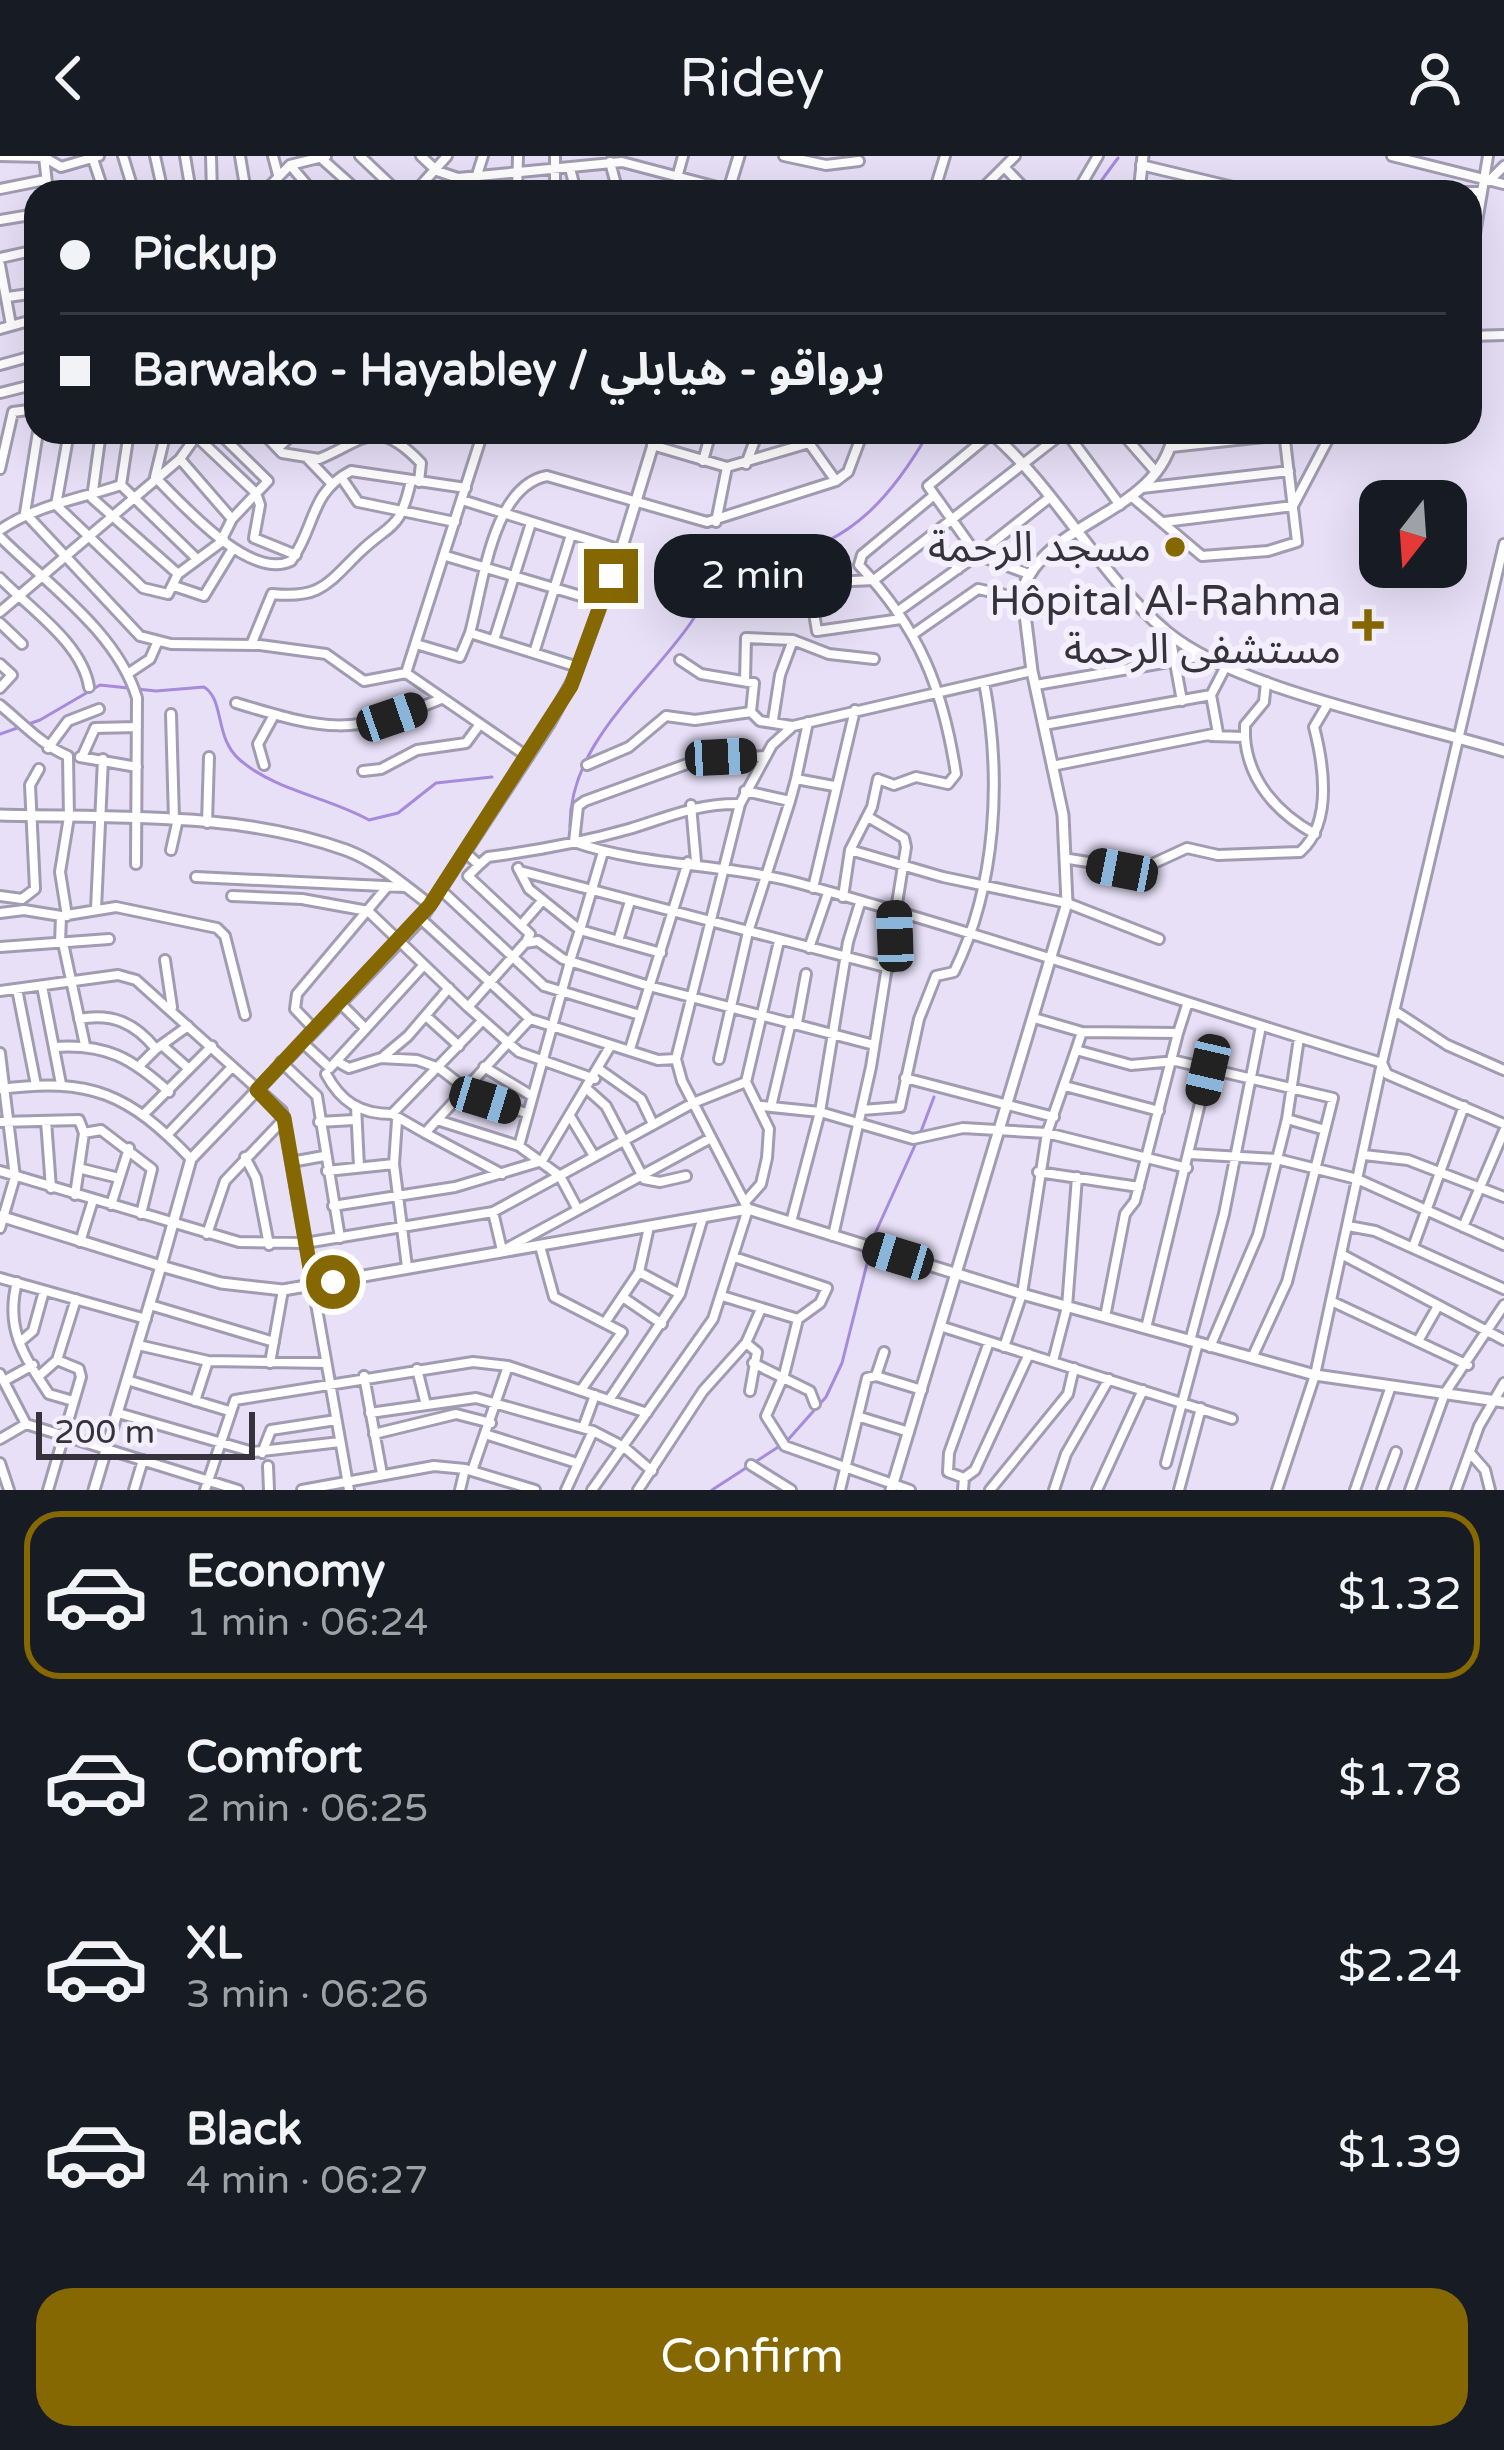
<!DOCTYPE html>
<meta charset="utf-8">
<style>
body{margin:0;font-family:"Varela Round","Noto Sans Arabic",sans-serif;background:#242831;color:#f1f3f6;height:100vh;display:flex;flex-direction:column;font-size:45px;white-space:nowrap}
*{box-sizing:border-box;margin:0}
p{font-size:39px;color:#9ea1a6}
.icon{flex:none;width:66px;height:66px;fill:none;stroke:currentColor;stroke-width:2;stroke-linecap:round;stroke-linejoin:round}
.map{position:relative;height:1334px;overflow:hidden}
.sheet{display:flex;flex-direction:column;background:#171b24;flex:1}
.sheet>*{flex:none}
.top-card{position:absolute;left:24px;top:24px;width:1458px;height:264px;border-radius:36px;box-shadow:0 12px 48px #0002;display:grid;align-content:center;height:264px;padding:0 36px;background:#171b24}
.needle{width:78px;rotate:197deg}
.controls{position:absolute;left:1359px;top:324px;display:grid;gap:24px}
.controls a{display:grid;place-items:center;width:108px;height:108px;border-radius:24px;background:#171b24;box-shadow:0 12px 48px #0002;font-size:60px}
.scale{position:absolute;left:36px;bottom:30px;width:219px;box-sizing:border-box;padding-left:12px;border:6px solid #35323b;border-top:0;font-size:33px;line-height:42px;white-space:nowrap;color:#35323b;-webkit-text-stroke:9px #f3effd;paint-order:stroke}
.end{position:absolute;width:54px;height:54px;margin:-27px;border:15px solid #856802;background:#fff;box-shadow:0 0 0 6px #fff}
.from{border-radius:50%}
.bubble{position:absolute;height:84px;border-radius:36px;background:#171b24;box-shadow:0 12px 48px #0002;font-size:39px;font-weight:600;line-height:84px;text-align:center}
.car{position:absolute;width:36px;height:72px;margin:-36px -18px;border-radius:15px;box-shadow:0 0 9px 3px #0007;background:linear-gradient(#222 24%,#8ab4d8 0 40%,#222 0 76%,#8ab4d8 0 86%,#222 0)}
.top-card b{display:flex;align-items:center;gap:42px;height:114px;font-size:45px}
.top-card b+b{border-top:3px solid #363941}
.top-card i{width:30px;height:30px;background:#f1f3f6}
ul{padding:21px 0 0;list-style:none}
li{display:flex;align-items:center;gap:36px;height:168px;margin:0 24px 18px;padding:0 12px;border:6px solid transparent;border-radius:36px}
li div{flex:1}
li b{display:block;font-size:45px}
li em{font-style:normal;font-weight:600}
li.on{border-color:#856802}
li>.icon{width:108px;height:108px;stroke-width:1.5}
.button{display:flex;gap:24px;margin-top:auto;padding:24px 36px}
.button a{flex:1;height:138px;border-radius:36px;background:#856802;color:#fff;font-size:48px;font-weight:600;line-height:138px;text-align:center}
header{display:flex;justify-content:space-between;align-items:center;height:156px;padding:0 36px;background:#171b24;font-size:54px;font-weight:600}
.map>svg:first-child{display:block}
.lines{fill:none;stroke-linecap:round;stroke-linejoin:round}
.stream{stroke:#a68adb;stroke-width:3}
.minor-casing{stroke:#a29cb2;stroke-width:14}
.tertiary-casing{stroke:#a29cb2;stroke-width:15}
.secondary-casing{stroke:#a29cb2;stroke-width:15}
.minor{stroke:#fff;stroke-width:8}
.tertiary{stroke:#fff;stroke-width:9}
.secondary{stroke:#fff;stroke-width:9}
.route{stroke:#856802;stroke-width:15}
.poi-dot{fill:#856802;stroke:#f3effd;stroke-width:4.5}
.labels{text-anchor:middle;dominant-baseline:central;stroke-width:12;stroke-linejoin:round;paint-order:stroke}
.poi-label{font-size:42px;fill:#35323b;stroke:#f3effd;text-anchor:end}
</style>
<header><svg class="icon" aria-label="back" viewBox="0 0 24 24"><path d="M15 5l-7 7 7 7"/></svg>Ridey<svg class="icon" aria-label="person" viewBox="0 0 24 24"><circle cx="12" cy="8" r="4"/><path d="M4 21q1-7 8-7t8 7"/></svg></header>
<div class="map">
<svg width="1504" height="1334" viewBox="0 0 1504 1334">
<rect width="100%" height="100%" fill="#e7e0f7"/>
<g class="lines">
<path class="stream" d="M1093 36 1118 2
M781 400C852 388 894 337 929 276
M0 578 40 564 100 529 156 535 204 531C225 544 214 582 240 604 276 635 328 641 369 664L398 657 436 627 492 621
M570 671C569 588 645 532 690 468 703 450 708 428 720 410L735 403
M920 978 934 941
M712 1334 786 1286 826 1241 842 1207 874 1080 916 987"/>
<g class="minor-casing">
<path id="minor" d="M0 0 44 1
M92 0 104 36
M123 0 134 36
M155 0 163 36
M185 0 191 36
M211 0 212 36
M240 0 246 36
M273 0 278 19
M360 0 398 36
M421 0 437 15 458 22 622 6 736 36
M784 0 826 9 859 5
M1392 0 1504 28
M44 1 61 11 99 0
M44 1 48 36
M321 2 359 36
M610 6 618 36
M290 9 313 36
M1141 9 1254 36
M570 12 576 36
M1006 13 1028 36
M678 18 683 0
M476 22 483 0
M1489 25 1504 10
M0 33 45 24
M264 36 290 9 326 0
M415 36 447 0
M517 36 518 0
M555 36V0
M934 36 945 0
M979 36 1015 0
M1077 36 1098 0
M1449 36H1480
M0 64 36 58
M0 102 36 94
M1470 108 1488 0
M0 109 11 169
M8 141 36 137
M0 173 36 163
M1470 180 1504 179
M0 209 36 199
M0 237 36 228
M38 276 25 357 140 480 171 488 260 489 326 498 364 525 406 517
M69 276 56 349 143 432 168 438 178 418 224 384
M101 276 92 342 178 418
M166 276 155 321C183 349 250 425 291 405 316 371 309 337 351 315L466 332
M218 276 268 325 232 363
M262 276 282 297 319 303C365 284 376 260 421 307L419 326
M483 276 406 517 528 601
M793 276 812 282
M1066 276 1120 349
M1121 276 1156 316
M992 277 928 330 977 399 1049 342
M197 281 256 337 260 349 254 382 296 399
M809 287 836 325
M652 289 727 311 809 287 814 276
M1171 291 1284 279
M278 292 295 276
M180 303 232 363 223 381
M308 303 332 328
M703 305 711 276
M746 308 758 276
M0 313 13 256 36 253
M341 321 358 346 455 366
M121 329 129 276
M1142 332 1289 315
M1131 340 1202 400 1268 395 1297 386 1284 276
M462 344 621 394
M716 366 727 311
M1164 366 1293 350 1332 276
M0 374C36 349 80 343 121 329L196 402
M933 379 958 413
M0 381C47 428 117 476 137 542L136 708
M446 400 601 446
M726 400 765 397 819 421
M0 422C30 453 82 487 89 531
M174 430 204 440 232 394
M0 456 180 303 199 276
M897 456 977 399 1029 418
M901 463 817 475 809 427 874 424 1064 276
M0 467 22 488
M912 479 978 433 1020 442
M1170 479 1182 545
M494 484 531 367
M416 488 460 501 470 477
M251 489 272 438C321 443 327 428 359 397 392 365 399 377 411 325
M534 497 571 379
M680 504 701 518 754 527 751 556
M0 508 12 519 0 532
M578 511 470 477C483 430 492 330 547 320L707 366 836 325 848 316 863 276
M129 517 150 503 157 487
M745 524 746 482 793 484
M1036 529 1203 500
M236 547C328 575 350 580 441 543
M0 549C22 567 43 590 68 600L69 661 60 716 67 760
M171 558 174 663
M773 564 780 519 793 484 829 498 874 503
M1044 569 1211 539
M1211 580 1245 581V569L1264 546 1266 526
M1245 581C1248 625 1278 658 1315 678
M48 592 68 565 99 553
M766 600 698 604 585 645 578 650 574 686C645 711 724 707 798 727 994 781 1187 848 1382 907L1387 918 1504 968
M80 601 137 611
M82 601 95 572 137 571
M264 609 258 588 274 559
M587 609 629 591 666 560 695 564 751 556 760 565 792 570
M1052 610 1218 577 1211 539 1226 510
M363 615 381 613 417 594 466 587 480 568
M796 623 808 566
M745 635 790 645 796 623 834 630
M691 649 696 706
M207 667 209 601
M171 694 178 663
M850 694 943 721 1067 747 1159 783
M466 697 479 709 488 701C534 695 583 686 629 673 669 661 697 647 740 648
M1069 703 1139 714 1187 692 1218 699 1300 696C1333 667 1324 610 1314 571L1327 549
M479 709 468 720 530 778 526 786
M518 712 529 733 580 774 603 696
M520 715 889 812
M196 721 404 731
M813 732 855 554
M441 734 544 830 640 859
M0 740 22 743 35 733 30 629 39 613
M232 740 302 743 368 755 468 851
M843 741 850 694 872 651 878 623 894 629 916 621 948 628 956 618C943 533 920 473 859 409L862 399 933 340
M96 753 103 603
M0 757 24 754 61 760 116 751 217 772 225 780 245 859
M421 763 530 863 658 904 676 903
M522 768 542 745
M618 785 630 745
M60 787 61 760
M63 787 85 889
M0 791 109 783
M809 792 828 737
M165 804 172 851
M42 830 61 928
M17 833 36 929
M0 835 118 819 136 824 282 955 349 1334
M341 848 365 872
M1395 855 1447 889 1504 914
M426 860 459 890
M1034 862 1082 876 1178 877 1187 849
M79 863C113 857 135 867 156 893L140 909
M481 866 392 958 425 977 530 863
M797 867 806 818
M315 874 295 853 297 838 387 731
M1082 876 1076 894 1131 909 1176 905 1333 942 1287 1126 1252 1202
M303 887 330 912 423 810
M163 890 189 913
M54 891C105 887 132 902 169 936
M156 893 188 870
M630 893 688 706
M0 897 15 1021 0 1072
M384 900 408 880 449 832
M719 903 748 776 790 645
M281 906 317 940 340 1082
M338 906 349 912 381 902 417 904 439 912 474 939 526 957
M484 911 532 940
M600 914 641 943 653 968
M326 918C341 946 360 958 392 958
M905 922 1054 961
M595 923 519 896 468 851 525 787 538 785 563 803 649 830 874 889
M1065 930 1159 955
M0 933C91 921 129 938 191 1003
M587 933 606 950 644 1023 660 1026 686 1020
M356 950 359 1011
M761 950 820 956 913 983 963 972 1047 977 1187 1012
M771 951 791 866
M862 954 900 951 919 863 936 820 954 816C997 729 1002 621 984 526
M144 958 212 890
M570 960 594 1000
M1287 963 1325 974
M397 964 394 1008 407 1111
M437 964 519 990
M46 965 51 1032
M0 966 79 964 84 977 101 974 152 1013 141 1058
M319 966 354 964
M425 977 502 1018
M167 979 232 911
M1190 998 1277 1003 1357 1023 1504 1089
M1364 999 1408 1004 1504 1041
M245 1001 256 1022 269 1089
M291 1006 324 1000
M82 1013 119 1022
M0 1015 239 1086 305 1087 493 1056 693 947 746 926
M327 1015 394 1008
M1038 1016 1139 1031
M75 1039 84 977
M745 1046 761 1028 767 1002 769 973 746 926 779 785
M111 1049 129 992
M333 1050 455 1031 542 1005 611 889
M577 1052 560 1020 519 990 573 795 580 774 661 797
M493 1056 501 1090
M791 1066 820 956 848 786 860 747
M1348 1070 1375 1075 1504 1133
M1463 1071 1504 975
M207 1078 225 1025 283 964
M833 1080 871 911 906 691 904 682 868 661
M80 1086 93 1044
M540 1090 554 1141 622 1176 581 1234
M1413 1091 1464 950
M498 1097 711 982
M1341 1098 1504 1184
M734 1101 827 1132 820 1147 798 1163 784 1219 766 1260 785 1290 910 1334
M639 1116 680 1138
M0 1122 146 1163
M17 1126C5 1172 23 1199 49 1238L73 1245
M722 1140 798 1163
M624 1142 662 1168
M1331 1145 1468 1209
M150 1149 274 1186
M1105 1161 1125 1058 1135 1045 1178 877
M606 1165 639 1116 649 1071
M943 1171 1232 1263
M1146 1172 1208 914
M1190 1185 1224 1058 1261 870
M1418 1185 1438 1150
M20 1186 33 1175 44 1135
M746 1187 757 1196 750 1235
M138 1189 208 1205 326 1207
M1004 1191 1022 1138 1047 977 1076 894
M1210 1191 1258 1079 1287 963 1299 882
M1053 1205 1067 1151 1077 1021
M270 1207 283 1134
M753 1207 810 1235 815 1248
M417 1213 425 1245
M0 1218 26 1268 238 1334
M39 1220 57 1204 76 1143
M364 1220 382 1318
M876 1220 922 1234
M127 1224 229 1255
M4 1225 33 1209
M609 1244 680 1138 703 1061
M195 1245 208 1205
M118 1257 253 1296 340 1286
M370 1257 476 1242 593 1275 624 1291 652 1315
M860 1261 909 1276
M583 1272 595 1239
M374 1278 456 1258 491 1267
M488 1279 577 1307
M0 1283 26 1268
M262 1297 271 1274 336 1264
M1471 1298 1485 1314 1490 1334
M0 1307 9 1334
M1166 1307 1198 1187
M751 1309 791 1334
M268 1310 269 1334
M472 1315 508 1210
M964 1322 948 1316 949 1297 989 1186
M48 1334 81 1221 79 1213 57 1204
M134 1334 143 1304
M205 1334 235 1244 473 1206 508 1210 647 1257
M302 1334 434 1310 465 1313 535 1334
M460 1334 465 1313
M566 1334 593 1275
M592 1334 713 1163 748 1053 682 925 676 903 740 648 772 589 793 570 1032 515
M638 1334 703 1235 746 1187 761 1153
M840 1334 867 1222 876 1220 884 1196
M963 1334 964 1322 975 1314 1029 1198
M990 1334 1068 1238 1074 1212
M1054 1334 1066 1298 1109 1223
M1097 1334 1143 1234
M1179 1334 1201 1252
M1277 1334 1315 1219 1382 907 1504 388
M1355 1334 1391 1230
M1382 1334 1396 1296
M1410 1334 1445 1237 1504 1149
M1456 1334 1479 1270 1504 1227"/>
</g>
<g class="tertiary-casing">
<path id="tertiary" d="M1139 36 1143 0
M990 276C1058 334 1098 419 1167 476 1237 534 1413 567 1504 595
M0 659C114 662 237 655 346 694 378 706 404 729 430 749
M94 1334 161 1110 221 1127 283 1134 748 1053 1022 1138 1315 1219 1504 1246
M891 1334 1067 747 1063 659 1032 515 1022 434C1050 360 1159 360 1174 276"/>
</g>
<g class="secondary-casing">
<path id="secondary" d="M728 36 739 0
M0 1060 161 1110 191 1003 421 763 549 568 574 522 621 394 657 276"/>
</g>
<use href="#minor" class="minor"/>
<use href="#tertiary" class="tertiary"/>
<use href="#secondary" class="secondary"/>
</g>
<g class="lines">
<path class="route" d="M333 1126 313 1129 284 962 257 934 430 749 571 530 611 420"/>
</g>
<g class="poi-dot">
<circle cx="1175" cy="391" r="12"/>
<path d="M1362 451h12v12h12v12h-12v12h-12v-12h-12v-12h12z"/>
</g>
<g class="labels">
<g class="poi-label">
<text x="1151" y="391">مسجد الرحمة</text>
<text x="1341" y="445">Hôpital Al-Rahma<tspan x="1341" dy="48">مستشفى الرحمة</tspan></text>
</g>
</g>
</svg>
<div class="controls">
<a><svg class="needle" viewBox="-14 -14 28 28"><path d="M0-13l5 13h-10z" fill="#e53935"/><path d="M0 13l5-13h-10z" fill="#9ea1a6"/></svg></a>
</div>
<div class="scale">200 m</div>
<i class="end from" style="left:333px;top:1126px"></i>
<i class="end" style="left:611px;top:420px"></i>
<div class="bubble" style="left:654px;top:378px;width:198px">2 min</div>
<i class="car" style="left:392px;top:561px;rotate:71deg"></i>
<i class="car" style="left:721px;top:601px;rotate:87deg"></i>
<i class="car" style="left:1122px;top:714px;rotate:281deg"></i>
<i class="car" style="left:895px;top:780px;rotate:358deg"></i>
<i class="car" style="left:1208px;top:914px;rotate:193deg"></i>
<i class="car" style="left:485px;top:944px;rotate:107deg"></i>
<i class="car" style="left:898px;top:1100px;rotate:287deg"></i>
<div class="top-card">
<b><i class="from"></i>Pickup</b>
<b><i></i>Barwako - Hayabley / برواقو - هيابلي</b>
</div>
</div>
<section class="sheet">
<ul>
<li class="on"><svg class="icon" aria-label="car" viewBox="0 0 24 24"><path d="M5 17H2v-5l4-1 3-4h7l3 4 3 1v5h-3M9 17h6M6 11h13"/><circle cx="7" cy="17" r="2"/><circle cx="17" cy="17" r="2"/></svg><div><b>Economy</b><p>1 min · 06:24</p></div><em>$1.32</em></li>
<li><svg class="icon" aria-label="car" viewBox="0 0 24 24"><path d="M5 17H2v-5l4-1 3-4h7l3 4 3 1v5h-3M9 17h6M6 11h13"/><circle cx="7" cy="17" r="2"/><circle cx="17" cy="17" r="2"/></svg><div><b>Comfort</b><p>2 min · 06:25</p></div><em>$1.78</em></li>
<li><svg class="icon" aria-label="car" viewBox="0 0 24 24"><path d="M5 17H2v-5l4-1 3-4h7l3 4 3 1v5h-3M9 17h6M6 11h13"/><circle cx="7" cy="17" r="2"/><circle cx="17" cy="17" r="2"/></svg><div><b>XL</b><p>3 min · 06:26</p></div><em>$2.24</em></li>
<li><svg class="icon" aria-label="car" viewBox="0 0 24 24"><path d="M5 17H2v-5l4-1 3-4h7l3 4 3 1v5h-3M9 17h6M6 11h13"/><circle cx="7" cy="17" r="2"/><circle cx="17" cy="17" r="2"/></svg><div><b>Black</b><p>4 min · 06:27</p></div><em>$1.39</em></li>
</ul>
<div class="button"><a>Confirm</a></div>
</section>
